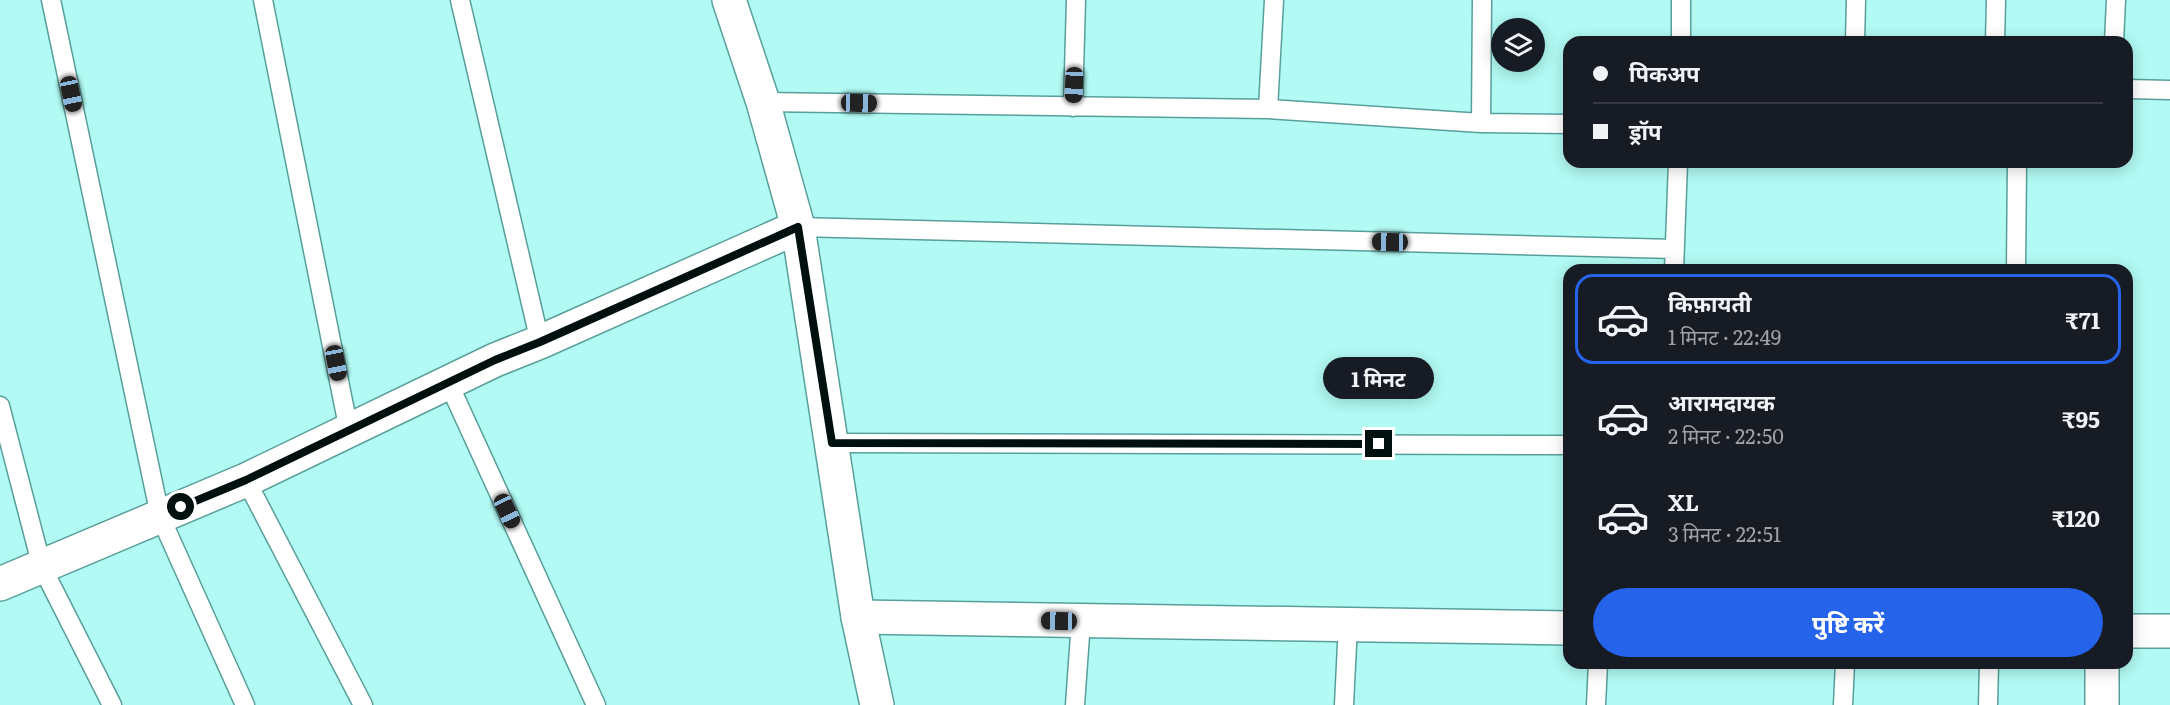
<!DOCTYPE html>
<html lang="hi">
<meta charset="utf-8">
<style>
body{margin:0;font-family:Literata,"Noto Sans Devanagari",serif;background:#242831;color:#f1f3f6;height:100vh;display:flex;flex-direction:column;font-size:22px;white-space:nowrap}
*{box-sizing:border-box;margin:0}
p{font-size:20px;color:#9ea1a6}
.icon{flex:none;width:33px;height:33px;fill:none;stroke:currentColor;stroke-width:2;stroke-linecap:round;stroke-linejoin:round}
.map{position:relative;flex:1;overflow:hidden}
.sheet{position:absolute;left:1563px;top:264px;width:570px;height:405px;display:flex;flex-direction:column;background:#171b24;border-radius:18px;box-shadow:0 3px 15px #0003}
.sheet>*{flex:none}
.guide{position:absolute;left:1563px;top:36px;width:570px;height:132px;border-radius:18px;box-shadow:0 3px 15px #0003;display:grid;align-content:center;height:132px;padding:0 30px;background:#171b24}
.buttons{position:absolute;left:1491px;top:18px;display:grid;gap:12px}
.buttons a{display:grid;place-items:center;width:54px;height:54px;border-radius:50%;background:#171b24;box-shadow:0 3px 15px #0003;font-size:30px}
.end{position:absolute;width:27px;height:27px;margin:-14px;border:8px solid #00100e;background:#fff;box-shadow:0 0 0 3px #fff}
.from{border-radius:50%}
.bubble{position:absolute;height:42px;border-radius:21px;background:#171b24;box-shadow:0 3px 15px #0003;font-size:20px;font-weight:700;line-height:42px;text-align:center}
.car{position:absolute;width:18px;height:36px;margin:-18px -9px;border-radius:8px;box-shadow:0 0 4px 2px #0007;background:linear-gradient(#222 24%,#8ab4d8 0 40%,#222 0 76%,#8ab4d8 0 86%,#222 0)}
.guide b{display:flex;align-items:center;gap:21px;height:57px;font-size:22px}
.guide b+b{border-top:2px solid #363941}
.guide i{width:15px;height:15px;background:#f1f3f6}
ul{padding:10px 0 0;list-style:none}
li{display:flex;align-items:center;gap:18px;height:90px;margin:0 12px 9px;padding:0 18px;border:3px solid transparent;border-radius:18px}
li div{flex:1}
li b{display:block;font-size:22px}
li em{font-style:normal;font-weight:700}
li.active{border-color:#2563eb}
li>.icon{width:54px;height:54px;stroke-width:1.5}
.primary-button{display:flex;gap:12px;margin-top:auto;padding:12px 30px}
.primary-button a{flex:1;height:69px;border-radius:36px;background:#2563eb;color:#fff;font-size:24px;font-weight:700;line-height:69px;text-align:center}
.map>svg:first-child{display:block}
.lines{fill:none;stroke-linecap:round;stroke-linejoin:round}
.service-casing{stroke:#589f9a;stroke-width:21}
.minor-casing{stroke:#589f9a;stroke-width:36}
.tertiary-casing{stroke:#589f9a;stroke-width:36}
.service{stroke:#fff;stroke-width:18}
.minor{stroke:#fff;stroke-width:33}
.tertiary{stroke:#fff;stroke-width:33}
.route{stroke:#00100e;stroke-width:8}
</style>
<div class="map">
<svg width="2170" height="705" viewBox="0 0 2170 705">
<rect width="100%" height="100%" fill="#b2faf4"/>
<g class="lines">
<g class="service-casing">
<path id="service" d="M51 0 160 516 245 705
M263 0 349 431
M460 0 540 342
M1681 42V0
M1855 42 1856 0
M1995 42 1996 0
M2114 42 2116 0
M2127 89 2170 90
M763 102 1268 109 1481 123 1569 124
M1073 107 1076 0
M1268 109 1274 0
M1481 123 1482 0
M798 227 1675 249
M1674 270 1678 162
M2016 270 2017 162
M448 382 596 705
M0 406 42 567 112 705
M832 443 1569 445
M246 480 363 705
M1075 705 1081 621
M1344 705 1348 624
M1596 705 1598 663
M1843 705 1845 663
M1988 705 1989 663"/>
</g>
<g class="minor-casing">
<path id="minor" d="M0 584 246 480 495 360 540 342 798 227
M858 617 1569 628
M2127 631H2170
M2102 705V663"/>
</g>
<g class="tertiary-casing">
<path id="tertiary" d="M729 0 763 102 798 227 858 617 877 705"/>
</g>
<use href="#service" class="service"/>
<use href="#minor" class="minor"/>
<use href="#tertiary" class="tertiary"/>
</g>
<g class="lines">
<path class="route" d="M181 507 246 480 495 360 540 342 798 227 832 443 1379 444"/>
</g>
</svg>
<div class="buttons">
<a><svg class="icon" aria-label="layers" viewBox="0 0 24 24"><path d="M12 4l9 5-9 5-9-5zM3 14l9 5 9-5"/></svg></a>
</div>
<i class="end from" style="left:181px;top:507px"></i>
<i class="end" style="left:1379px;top:444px"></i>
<div class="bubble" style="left:1323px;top:357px;width:111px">1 मिनट</div>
<i class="car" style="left:1074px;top:85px;rotate:182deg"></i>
<i class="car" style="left:71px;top:94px;rotate:168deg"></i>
<i class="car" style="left:859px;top:103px;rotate:91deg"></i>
<i class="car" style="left:1390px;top:242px;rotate:271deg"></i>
<i class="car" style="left:336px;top:363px;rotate:169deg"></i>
<i class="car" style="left:507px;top:511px;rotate:155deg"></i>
<i class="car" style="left:1059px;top:621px;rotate:271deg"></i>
<div class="guide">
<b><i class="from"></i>पिकअप</b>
<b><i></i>ड्रॉप</b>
</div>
<section class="sheet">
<ul>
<li class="active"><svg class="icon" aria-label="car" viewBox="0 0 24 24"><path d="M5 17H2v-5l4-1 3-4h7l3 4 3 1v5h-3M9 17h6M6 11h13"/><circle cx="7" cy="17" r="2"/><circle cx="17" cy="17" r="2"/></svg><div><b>किफ़ायती</b><p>1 मिनट · 22:49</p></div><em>₹71</em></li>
<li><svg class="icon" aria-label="car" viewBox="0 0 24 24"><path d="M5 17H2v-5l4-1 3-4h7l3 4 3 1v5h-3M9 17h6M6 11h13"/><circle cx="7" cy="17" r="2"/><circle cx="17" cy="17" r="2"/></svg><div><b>आरामदायक</b><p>2 मिनट · 22:50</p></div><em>₹95</em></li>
<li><svg class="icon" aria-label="car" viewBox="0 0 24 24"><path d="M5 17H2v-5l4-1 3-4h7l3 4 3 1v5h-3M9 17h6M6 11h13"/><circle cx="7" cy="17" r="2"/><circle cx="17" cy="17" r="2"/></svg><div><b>XL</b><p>3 मिनट · 22:51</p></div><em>₹120</em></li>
</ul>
<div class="primary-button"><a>पुष्टि करें</a></div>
</section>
</div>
